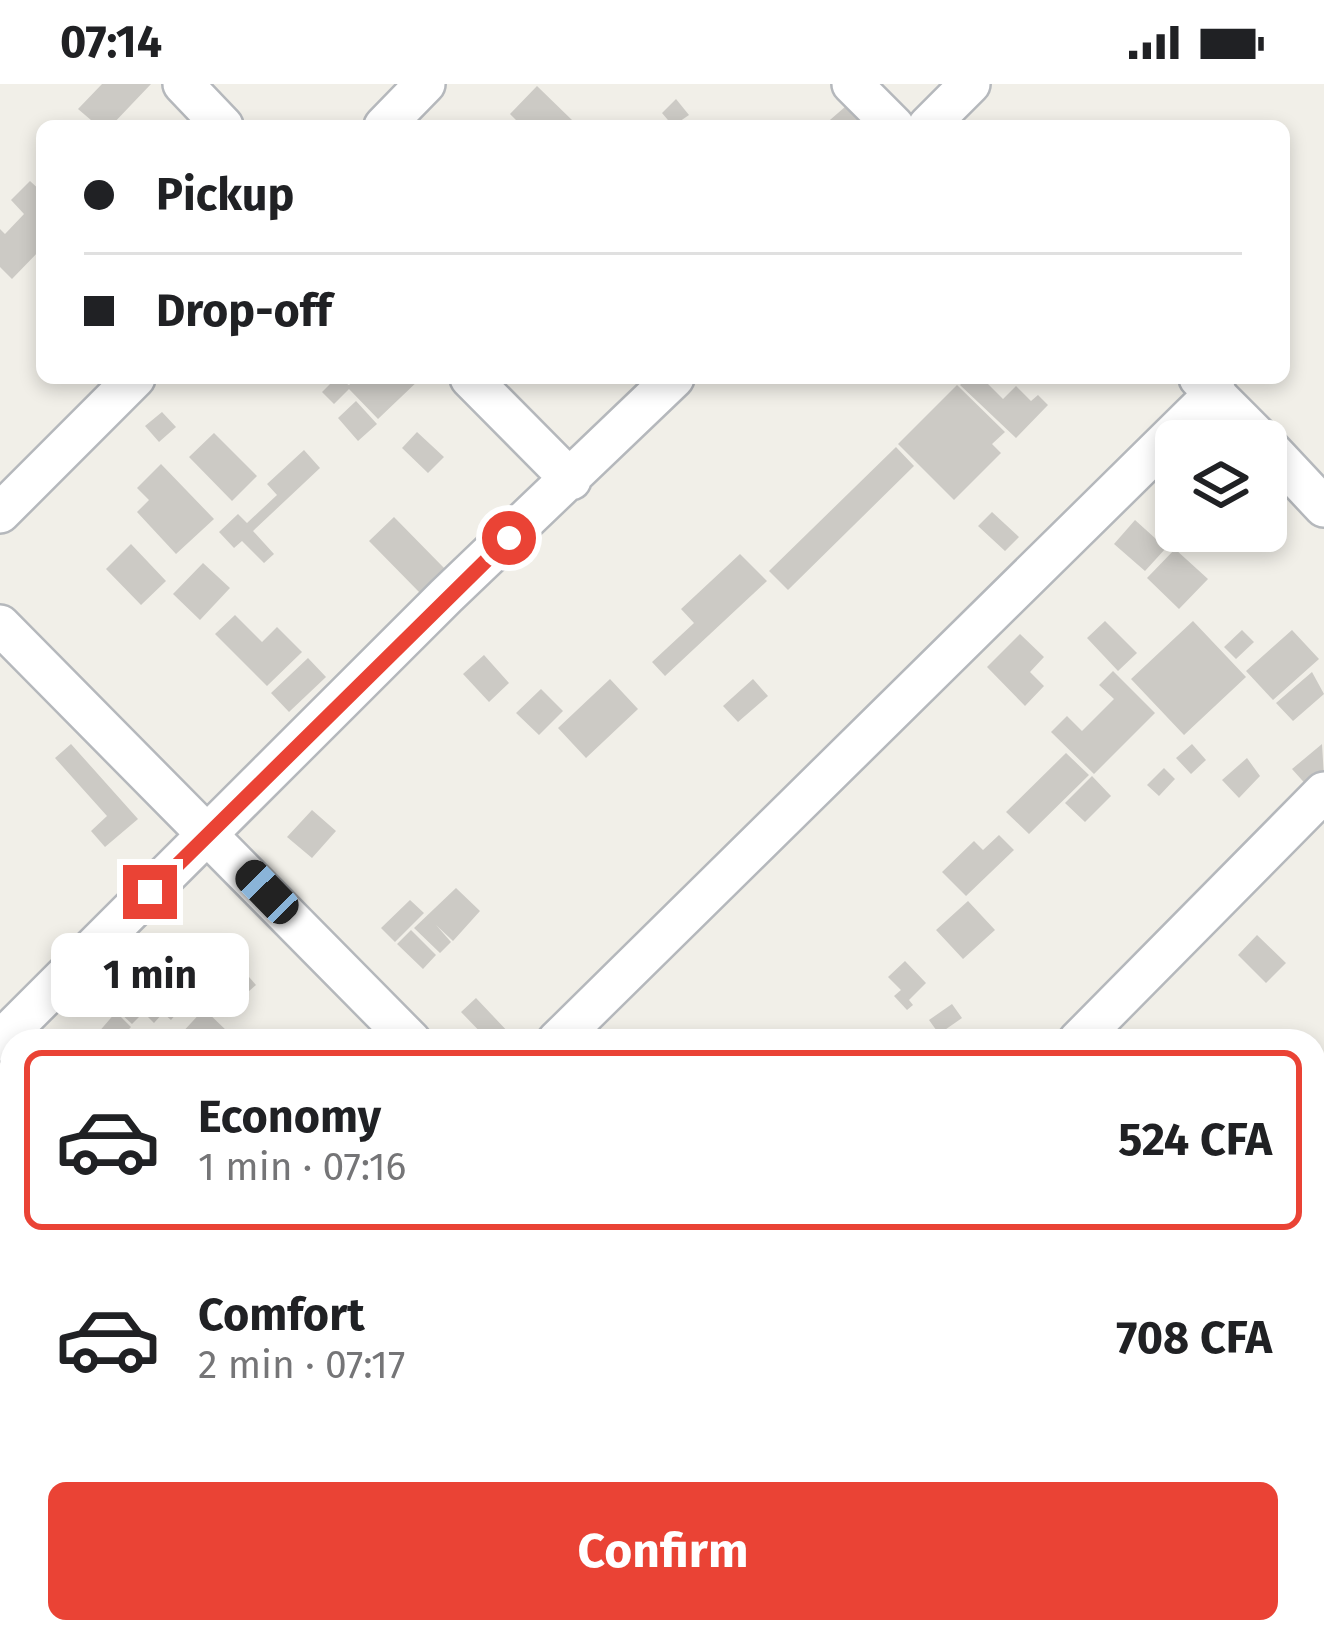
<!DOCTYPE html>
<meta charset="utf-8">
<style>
body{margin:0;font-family:"Fira Sans",sans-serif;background:#f6f6f6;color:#202124;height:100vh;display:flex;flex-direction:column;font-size:45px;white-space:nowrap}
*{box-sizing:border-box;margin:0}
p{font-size:39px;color:#757577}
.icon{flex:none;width:66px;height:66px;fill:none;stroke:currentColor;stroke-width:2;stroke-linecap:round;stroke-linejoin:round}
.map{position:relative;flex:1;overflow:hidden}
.drawer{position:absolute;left:0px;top:945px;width:1326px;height:615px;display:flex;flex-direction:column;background:#fff;border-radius:36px 36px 0 0;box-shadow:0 6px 18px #0003}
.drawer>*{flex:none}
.hud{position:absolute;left:36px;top:36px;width:1254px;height:264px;border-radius:18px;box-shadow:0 6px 18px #0003;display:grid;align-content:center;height:264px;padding:0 48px;background:#fff}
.controls{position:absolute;left:1155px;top:336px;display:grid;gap:24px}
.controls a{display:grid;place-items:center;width:132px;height:132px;border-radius:18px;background:#fff;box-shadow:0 6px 18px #0003;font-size:60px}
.end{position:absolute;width:54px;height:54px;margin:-27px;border:15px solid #ea4335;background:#fff;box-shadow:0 0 0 6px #fff}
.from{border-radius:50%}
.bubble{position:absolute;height:84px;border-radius:18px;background:#fff;box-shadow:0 6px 18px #0003;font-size:39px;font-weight:700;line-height:84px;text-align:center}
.car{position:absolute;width:36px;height:72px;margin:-36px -18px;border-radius:15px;box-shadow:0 0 9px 3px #0007;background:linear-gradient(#222 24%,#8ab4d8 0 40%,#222 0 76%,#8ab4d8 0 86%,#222 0)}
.hud b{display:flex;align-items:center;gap:42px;height:114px;font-size:45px}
.hud b+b{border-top:3px solid #e0e0e0}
.hud i{width:30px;height:30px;background:#202124}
ul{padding:21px 0 0;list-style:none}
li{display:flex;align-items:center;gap:36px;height:180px;margin:0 24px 18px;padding:0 24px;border:6px solid transparent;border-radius:18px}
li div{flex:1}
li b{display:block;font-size:45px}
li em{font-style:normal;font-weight:700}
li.active{border-color:#ea4335}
li>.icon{width:108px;height:108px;stroke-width:1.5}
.button{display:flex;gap:24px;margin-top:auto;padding:24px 48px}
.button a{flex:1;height:138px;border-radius:18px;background:#ea4335;color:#fff;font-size:48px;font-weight:700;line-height:138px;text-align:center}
.status{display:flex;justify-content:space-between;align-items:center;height:84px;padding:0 60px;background:#fff;direction:ltr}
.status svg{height:33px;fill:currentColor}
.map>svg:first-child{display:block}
.building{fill:#cccac5}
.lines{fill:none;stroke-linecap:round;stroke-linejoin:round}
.minor-casing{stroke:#b5b8bc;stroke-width:44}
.minor{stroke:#fff;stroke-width:39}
.route{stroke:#ea4335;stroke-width:15}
</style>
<div class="status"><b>07:14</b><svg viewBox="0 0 49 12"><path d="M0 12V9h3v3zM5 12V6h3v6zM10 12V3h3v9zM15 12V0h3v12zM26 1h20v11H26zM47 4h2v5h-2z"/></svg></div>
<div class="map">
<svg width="1324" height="1559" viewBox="0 0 1324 1559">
<rect width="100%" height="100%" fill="#f1efe8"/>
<path class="building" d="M102 0H151L111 42H98L78 25Z
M537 2 573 37 568 42H522L510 30Z
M676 15 689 31 673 42 662 29Z
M853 16 870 35 862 42H823Z
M30 97 42 108V164L12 195 0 183V145L5 150 24 130 11 116Z
M336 294 349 301 356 294H421L378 335 349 305 334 320 322 308Z
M967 294H982L1003 315 1016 302 1031 317 1038 311 1048 321 1016 354 960 301Z
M957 301 1005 348 992 360 1001 369 954 416 898 360Z
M356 317 377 340 358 357 338 334Z
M162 328 176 343 159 358 145 342Z
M417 348 444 373 428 389 402 364Z
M214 349 257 392 232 417 189 373Z
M896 363 914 382 788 506 769 487Z
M304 366 320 384 253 447 274 470 264 479 242 457 234 464 219 448 238 430 247 439 277 411 267 400Z
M161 380 214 435 176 470 137 428 149 416 137 404Z
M992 428 1019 453 1005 467 978 442Z
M394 433 445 485 420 509 369 457Z
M1135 436 1166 464 1145 487 1114 460Z
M131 460 166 497 141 521 106 485Z
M1175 465 1208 495 1179 525 1147 494Z
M740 470 767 497 665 592 652 578 694 539 681 525Z
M203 479 230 504 200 536 173 510Z
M235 531 262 558 277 543 302 568 267 602 215 550Z
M1105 537 1137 569 1118 587 1087 554Z
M1193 537 1246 593 1184 651 1131 595Z
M1242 546 1254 558 1236 575 1224 563Z
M1292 546 1319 575 1273 616 1246 587Z
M1020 550 1044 573 1030 588 1044 602 1025 622 987 583Z
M484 571 509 599 489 618 463 590Z
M308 574 326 593 289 628 271 609Z
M1113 587 1155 629 1094 690 1051 648 1067 632 1082 647 1114 615 1099 601Z
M1312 588 1324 610 1293 637 1276 619Z
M610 595 638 625 586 674 558 644Z
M753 595 768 612 738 638 723 622Z
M541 605 563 627 539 651 516 629Z
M71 660 138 735 105 763 91 747 107 732 55 674Z
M1192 660 1206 676 1191 690 1176 674Z
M1322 660 1324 693 1310 705 1292 685Z
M1066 669 1089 691 1029 750 1006 728Z
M1247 674 1260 692 1239 714 1222 696Z
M1164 684 1175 695 1159 712 1147 701Z
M1092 692 1111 712 1085 738 1065 719Z
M312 726 336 747 312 774 287 753Z
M999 751 1014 766 966 812 942 788 974 757 983 766Z
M456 804 480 827 453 857 436 841 451 858 440 869 414 844Z
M410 816 424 829 395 858 381 844Z
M968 817 995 846 963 875 936 846Z
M411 846 436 871 423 885 397 860Z
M1257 851 1286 879 1266 899 1238 871Z
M905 877 926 899 909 916 913 921 907 926 894 912 901 906 888 893Z
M162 885 175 897 132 940 119 928Z
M243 886 256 901 241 914 228 899Z
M176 899 188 915 183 921 177 915 170 923 177 929 171 936 163 929 154 939 145 930Z
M476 914 511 951 505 957H489L461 928Z
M952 920 962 934 939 950 929 936Z
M204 925 228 948 220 957 206 947 197 957H184L179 952Z
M116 928 131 943 118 957H91Z
M5 1049 12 1056V1101L0 1088V1054Z
M0 1225 12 1237V1293L0 1305Z
M234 1548H280L269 1559H244Z
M794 1548H821L832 1559H783Z"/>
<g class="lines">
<g class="minor-casing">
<path id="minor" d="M183 0 223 42
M852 0 894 42
M384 42 425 0
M928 42 970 0
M470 294 571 396
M1199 294 1262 357
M1266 361 1324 423
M0 429 135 294
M0 541 411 957
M0 957 446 512 674 294
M557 957 1216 308
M1078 957 1324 708
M1314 1236 1324 1226
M0 1509 12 1497
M478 1559 489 1548
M1001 1559 1012 1548"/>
</g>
<use href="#minor" class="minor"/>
</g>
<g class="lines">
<path class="route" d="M150 808 509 454"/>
</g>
</svg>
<div class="controls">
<a><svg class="icon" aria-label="layers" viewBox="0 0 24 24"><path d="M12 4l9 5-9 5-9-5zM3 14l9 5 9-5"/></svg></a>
</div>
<i class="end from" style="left:509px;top:454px"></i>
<i class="end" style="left:150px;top:808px"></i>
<div class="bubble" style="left:51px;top:849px;width:198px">1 min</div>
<i class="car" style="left:267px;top:808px;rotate:316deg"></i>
<div class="hud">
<b><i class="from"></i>Pickup</b>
<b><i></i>Drop-off</b>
</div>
<section class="drawer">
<ul>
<li class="active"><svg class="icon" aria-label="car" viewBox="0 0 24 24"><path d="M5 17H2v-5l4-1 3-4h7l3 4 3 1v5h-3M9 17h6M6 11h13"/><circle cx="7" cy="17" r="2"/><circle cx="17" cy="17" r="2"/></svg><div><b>Economy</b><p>1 min · 07:16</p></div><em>524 CFA</em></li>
<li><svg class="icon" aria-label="car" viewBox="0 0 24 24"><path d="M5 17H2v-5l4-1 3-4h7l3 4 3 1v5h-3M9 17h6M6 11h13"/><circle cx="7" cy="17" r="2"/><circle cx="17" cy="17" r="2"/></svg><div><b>Comfort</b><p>2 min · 07:17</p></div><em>708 CFA</em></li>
</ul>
<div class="button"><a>Confirm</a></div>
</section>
</div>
